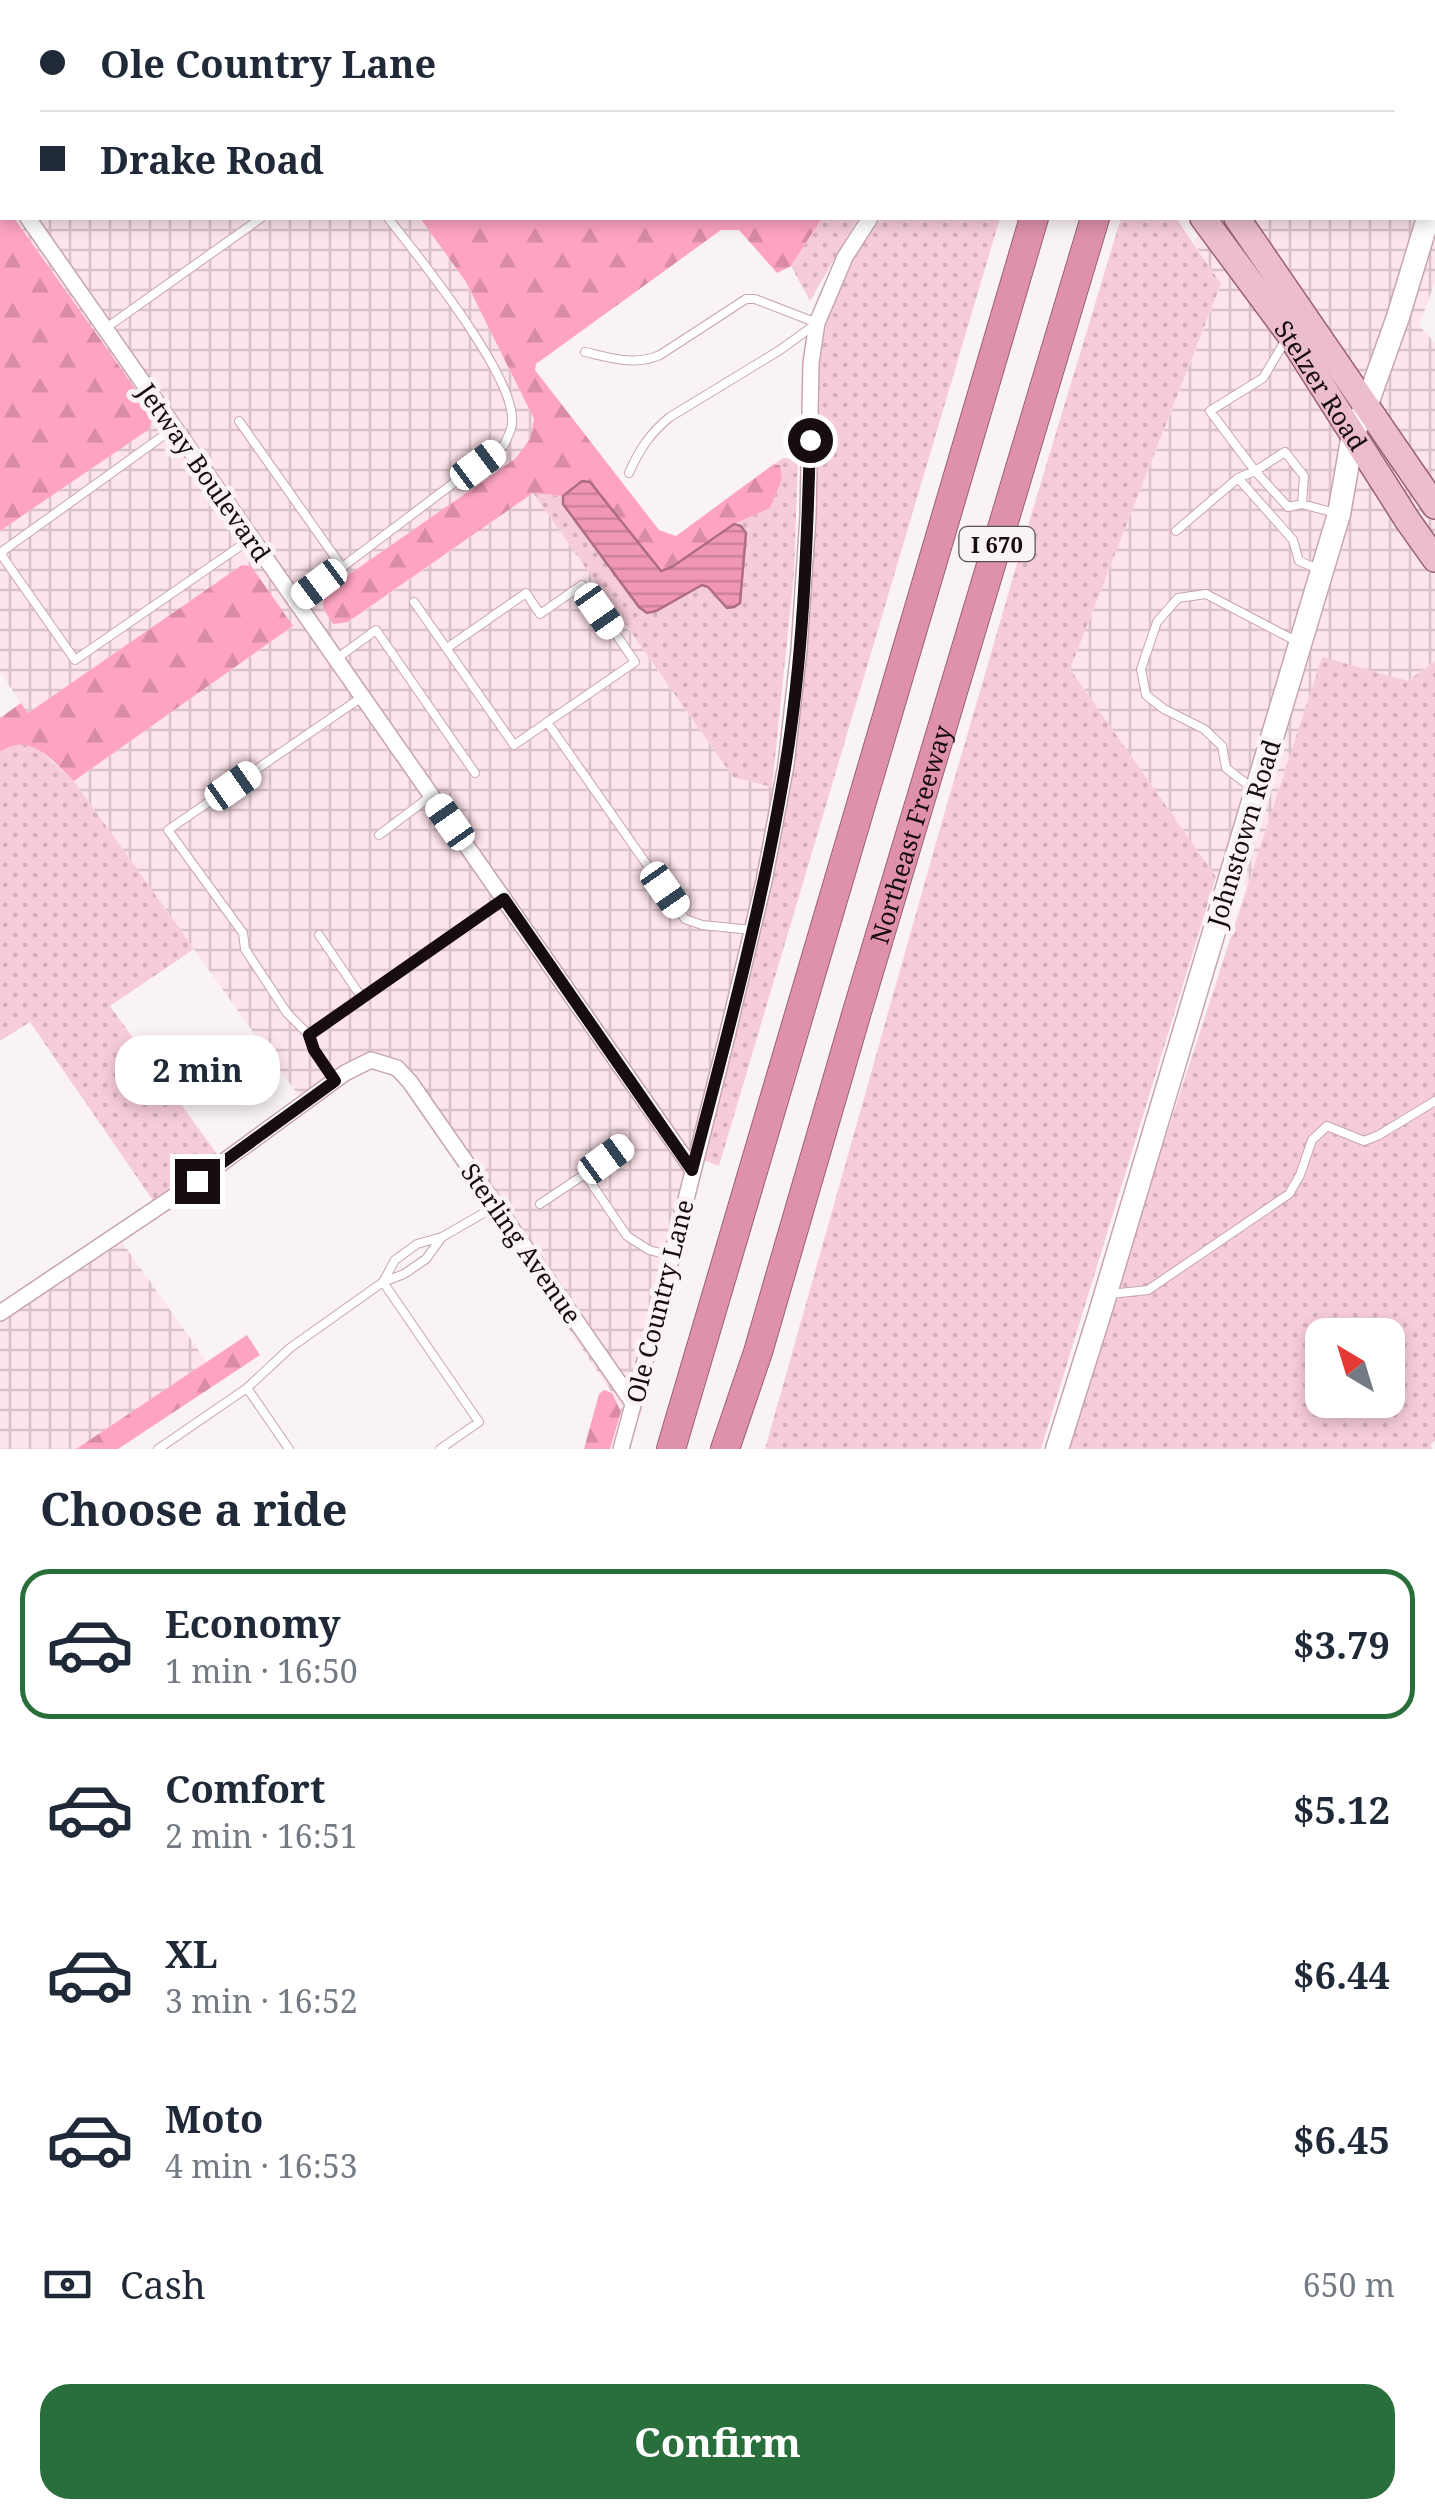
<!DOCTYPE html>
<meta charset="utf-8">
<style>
body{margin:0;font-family:"Noto Serif",serif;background:#f2f2f3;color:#1f2937;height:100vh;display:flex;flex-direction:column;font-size:38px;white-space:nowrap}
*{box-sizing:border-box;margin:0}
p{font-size:32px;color:#747a83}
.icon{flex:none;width:55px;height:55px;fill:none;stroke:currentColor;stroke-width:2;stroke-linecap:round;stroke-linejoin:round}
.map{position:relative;height:1449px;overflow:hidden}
.side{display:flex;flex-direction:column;background:#fff;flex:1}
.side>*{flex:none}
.guide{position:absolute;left:0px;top:0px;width:1435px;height:220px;box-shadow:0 5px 15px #0003;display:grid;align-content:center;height:220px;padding:0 40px;background:#fff}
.needle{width:65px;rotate:322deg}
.fabs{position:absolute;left:1305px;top:1318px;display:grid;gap:20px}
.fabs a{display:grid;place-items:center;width:100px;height:100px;border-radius:20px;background:#fff;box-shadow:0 5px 15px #0003;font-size:50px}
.end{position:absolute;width:45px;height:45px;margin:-22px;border:12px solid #170c0f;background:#fff;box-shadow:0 0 0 5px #fff}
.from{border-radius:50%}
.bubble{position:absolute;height:70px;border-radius:30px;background:#fff;box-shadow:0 5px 15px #0003;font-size:32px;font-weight:700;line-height:70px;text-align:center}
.car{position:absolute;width:30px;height:60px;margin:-30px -15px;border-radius:12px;box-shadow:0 0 8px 2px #0007;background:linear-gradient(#fff 24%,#345 0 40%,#fff 0 76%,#345 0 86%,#fff 0)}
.guide b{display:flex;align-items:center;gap:35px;height:95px;font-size:38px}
.guide b+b{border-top:2px solid #e0e1e3}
.guide i{width:25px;height:25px;background:#1f2937}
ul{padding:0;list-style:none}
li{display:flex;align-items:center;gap:30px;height:150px;margin:0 20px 15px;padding:0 20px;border:5px solid transparent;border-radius:30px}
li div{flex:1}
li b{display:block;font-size:38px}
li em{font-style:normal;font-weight:700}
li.selected{border-color:#296f3b}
li>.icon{width:90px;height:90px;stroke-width:1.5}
h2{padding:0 40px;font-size:45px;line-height:120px}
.pay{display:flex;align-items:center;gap:25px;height:110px;padding:0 40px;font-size:38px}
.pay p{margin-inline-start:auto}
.action{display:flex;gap:20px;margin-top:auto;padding:20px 40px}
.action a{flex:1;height:115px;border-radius:30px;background:#296f3b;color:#fff;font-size:40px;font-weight:700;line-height:115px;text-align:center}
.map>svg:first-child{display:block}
.industrial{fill:url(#industrial-grid)}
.grass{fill:url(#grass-dots);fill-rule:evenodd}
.forest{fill:url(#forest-firs)}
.water{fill:url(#water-rules);stroke:#af6d82;stroke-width:2.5}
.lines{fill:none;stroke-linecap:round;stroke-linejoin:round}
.stream{stroke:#af6d82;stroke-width:5}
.service-casing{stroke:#c7a5af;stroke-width:10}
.minor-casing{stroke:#c7a5af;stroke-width:18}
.secondary-casing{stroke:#c7a5af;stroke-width:25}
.primary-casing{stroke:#996274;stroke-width:28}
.motorway-casing{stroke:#996274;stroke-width:30}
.service{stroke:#fff;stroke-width:8}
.minor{stroke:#fff;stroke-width:15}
.secondary{stroke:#fff;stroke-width:22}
.primary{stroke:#ecbdcc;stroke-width:25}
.motorway{stroke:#df91aa;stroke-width:28}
.route{stroke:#170c0f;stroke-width:12}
.labels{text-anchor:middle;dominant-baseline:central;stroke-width:10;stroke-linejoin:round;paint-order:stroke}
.shield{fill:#faf3f5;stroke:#5b5154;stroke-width:2.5}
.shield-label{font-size:22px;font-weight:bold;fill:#170c0f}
.street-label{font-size:25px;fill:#170c0f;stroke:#faf3f5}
</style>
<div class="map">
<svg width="1435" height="1449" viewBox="0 0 1435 1449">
<defs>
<pattern id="industrial-grid" width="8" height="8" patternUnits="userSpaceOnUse" patternTransform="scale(2.5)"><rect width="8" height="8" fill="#fee4eb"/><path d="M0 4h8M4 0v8" fill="none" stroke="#d9c2c8"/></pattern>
<pattern id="grass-dots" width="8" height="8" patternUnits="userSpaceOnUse" patternTransform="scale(2.5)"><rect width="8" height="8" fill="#f7ccd9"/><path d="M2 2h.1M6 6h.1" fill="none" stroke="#d3aeb9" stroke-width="1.8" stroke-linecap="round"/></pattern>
<pattern id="forest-firs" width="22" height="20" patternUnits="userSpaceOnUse" patternTransform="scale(2.5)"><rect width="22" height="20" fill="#fea4c1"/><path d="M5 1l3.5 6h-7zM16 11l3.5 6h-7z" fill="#d98ca5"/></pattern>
<pattern id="water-rules" width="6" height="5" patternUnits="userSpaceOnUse" patternTransform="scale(2.5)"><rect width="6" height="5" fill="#f097b4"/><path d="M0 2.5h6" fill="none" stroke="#cd819a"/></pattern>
</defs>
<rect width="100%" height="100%" fill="#faf3f5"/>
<path class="industrial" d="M0 0H284L283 2H2V202L0 198Z
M1287 0H1435V282L1419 326 1435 343V661L1408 681 1322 658 1247 887 1216 877 1070 669 1221 285 1194 243 1206 218H1432V2H1286Z
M14 218H420L466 282 534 419 530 439 515 459 323 608 333 623 349 622 533 493 733 777 788 791 757 944 640 1416 621 1412 612 1393 404 1086 385 1071 369 1070 351 1077 308 1109 74 781 292 627 251 566 242 565 28 713 0 672V531L147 430 153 415Z
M117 1235 207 1362 76 1449H0V1315Z"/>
<path class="grass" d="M822 218H858L810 301 791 266Z
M881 218H1000L719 1166 703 1160C733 1038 767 916 788 792 803 705 810 616 815 528 819 456 809 372 833 303 844 272 863 245 881 218Z
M1121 218H1176L1221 284 1070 669 1216 877 1041 1449H765L939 832 1032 512Z
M783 458 798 459 794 574 772 787 733 777 533 493 563 496V504L647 613 656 611 702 585 708 587 727 608 741 526 734 524 770 508 780 465 774 464Z
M1322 657 1408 681 1435 661V1441L1430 1445 1433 1449H1064ZM1322 1335H1388V1400H1322Z
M20 744 35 746 74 781 194 949 110 1006 219 1157 154 1202 30 1022 0 1041V752L7 747Z"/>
<path class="forest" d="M0 198 2 202V218H14L154 415 148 430 0 531Z
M420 218H822L791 266 777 273 739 230H721L536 364 535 370 659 530 676 536 774 464 780 465 782 479 770 508 734 524 672 567 661 571 590 482 582 481 563 496 533 493 348 622 333 624 323 608 324 592 515 459 530 439 534 419 466 282Z
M242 565 251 566 293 626 74 781C52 761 31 731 0 752V718L21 703 28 713Z
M247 1335 260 1355 118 1449H76Z
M604 1390 612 1393 621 1412 610 1449H584L599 1394Z"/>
<path class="water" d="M582 481 590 482 661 571 672 567 734 524 741 526 746 533 740 603 734 607 727 608 708 587 702 585 656 611 647 613 639 607 563 504V496Z"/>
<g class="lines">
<path class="stream" d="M600 0 603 2"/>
<g class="service-casing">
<path id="service" d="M0 0 3 2
M224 0 226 2
M1431 0 1435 1
M1316 2 1317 0
M0 81 2 84
M1432 133 1435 132
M1432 172 1435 179
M106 328 261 218
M1287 338 1263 378 1210 411 1255 471 1288 507 1302 504 1335 513
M585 352C611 358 635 366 660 355L746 299H755L817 323
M239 421 342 567
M629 473C639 450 650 433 670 417L780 350 813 326
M1238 478 1293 540 1299 561 1318 569
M1176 531 1238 478 1255 471 1285 452 1304 476 1302 504
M0 553 75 660 252 538
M0 553 174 428
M296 602 504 445C507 438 512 430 512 423 517 378 418 256 388 218
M414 602 514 745 635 662 582 585 540 614 526 593 447 648
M336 659 376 630 475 773
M362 697 168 830 243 933 245 949 287 1013 309 1035 504 899
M547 722 685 919 702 925 752 930
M1252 788 1226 768 1222 746 1204 729 1164 709 1146 695 1141 669 1157 622 1178 598 1206 594 1296 641
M379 835 431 796
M319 935 362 998
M309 1035 314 1050 335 1081
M585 1174 627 1144
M540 1204 585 1174 627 1236 649 1250 672 1256
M383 1282 479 1422 440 1449
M383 1282 395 1260 417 1244 442 1237 496 1206
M1110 1294 1148 1290 1289 1194 1300 1175 1312 1140 1327 1126 1364 1141 1379 1135 1435 1101
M158 1449 247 1388
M289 1449 247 1388 290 1348 383 1282 404 1274 426 1259 442 1237"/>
</g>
<g class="minor-casing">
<path id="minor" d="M950 2 951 0
M0 178 2 182
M28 218 693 1170
M0 1313 197 1181 345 1073 371 1060 397 1068 410 1082 633 1403
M621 1449 652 1335 727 1036 764 881 786 765 799 650 808 516 811 363 817 323 845 257 870 218"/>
</g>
<g class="secondary-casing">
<path id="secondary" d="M1057 1449 1099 1316 1339 514 1353 434 1367 404 1398 317 1428 218"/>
</g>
<g class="primary-casing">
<g id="primary">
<path d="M1044 0 1046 2"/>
<path d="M1079 0 1081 2"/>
<path id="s1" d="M1203 218 1289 334 1408 521 1435 559"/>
<path d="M1237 218 1435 506"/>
</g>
</g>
<g class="motorway-casing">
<g id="motorway">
<path d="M1095 2 1096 0"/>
<path d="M1157 2V0"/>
<path d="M671 1449 1034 218"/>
<path id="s2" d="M725 1449 758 1352 856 1015 1095 218"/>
</g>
</g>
<use href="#service" class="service"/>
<use href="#minor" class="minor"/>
<use href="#secondary" class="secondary"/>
<use href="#primary" class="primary"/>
<use href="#motorway" class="motorway"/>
</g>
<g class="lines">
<path class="route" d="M197 1181 335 1081 314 1050 309 1035 504 899 692 1170C727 1037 763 903 785 768 803 660 807 549 810 440"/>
</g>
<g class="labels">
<rect class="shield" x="959.5" y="527" width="75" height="34" rx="8"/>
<g class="shield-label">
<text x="997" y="544">I 670</text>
</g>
<g class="street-label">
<text stroke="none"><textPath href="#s1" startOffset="205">Stelzer Road</textPath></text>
<text transform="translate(205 472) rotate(55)">Jetway Boulevard</text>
<text stroke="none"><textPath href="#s2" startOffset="642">Northeast Freeway</textPath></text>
<text transform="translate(1243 833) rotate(-73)">Johnstown Road</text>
<text transform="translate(522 1243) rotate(55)">Sterling Avenue</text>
<text transform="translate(659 1301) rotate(-76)">Ole Country Lane</text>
</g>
</g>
</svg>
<div class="fabs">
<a><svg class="needle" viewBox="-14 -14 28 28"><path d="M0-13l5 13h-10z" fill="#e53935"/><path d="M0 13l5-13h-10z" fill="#747a83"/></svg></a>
</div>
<i class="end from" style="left:810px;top:440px"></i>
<i class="end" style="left:197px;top:1181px"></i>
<div class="bubble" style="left:115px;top:1035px;width:165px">2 min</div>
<i class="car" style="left:478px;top:465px;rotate:53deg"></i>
<i class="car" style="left:319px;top:584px;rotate:233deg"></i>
<i class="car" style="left:599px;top:611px;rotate:145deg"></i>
<i class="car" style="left:233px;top:786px;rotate:55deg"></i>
<i class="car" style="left:450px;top:822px;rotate:325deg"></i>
<i class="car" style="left:665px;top:890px;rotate:145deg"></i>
<i class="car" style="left:606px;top:1159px;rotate:54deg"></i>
<div class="guide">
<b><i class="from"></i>Ole Country Lane</b>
<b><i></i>Drake Road</b>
</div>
</div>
<section class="side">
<h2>Choose a ride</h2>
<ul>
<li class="selected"><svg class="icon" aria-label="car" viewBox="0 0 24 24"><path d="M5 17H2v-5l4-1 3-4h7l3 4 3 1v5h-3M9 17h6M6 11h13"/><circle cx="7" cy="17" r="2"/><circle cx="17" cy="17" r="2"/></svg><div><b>Economy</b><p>1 min · 16:50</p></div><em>$3.79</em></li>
<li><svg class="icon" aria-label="car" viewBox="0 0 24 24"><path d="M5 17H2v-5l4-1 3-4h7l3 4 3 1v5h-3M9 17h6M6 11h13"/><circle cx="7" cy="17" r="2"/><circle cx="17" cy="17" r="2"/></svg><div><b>Comfort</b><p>2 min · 16:51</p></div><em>$5.12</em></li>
<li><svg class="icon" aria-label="car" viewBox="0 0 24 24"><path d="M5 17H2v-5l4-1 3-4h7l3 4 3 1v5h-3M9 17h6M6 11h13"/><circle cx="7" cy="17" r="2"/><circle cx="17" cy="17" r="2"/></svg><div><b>XL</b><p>3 min · 16:52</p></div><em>$6.44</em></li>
<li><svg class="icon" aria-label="car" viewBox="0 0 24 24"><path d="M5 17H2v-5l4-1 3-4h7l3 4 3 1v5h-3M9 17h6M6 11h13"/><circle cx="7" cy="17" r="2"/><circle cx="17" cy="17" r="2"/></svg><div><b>Moto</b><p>4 min · 16:53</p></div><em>$6.45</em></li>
</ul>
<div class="pay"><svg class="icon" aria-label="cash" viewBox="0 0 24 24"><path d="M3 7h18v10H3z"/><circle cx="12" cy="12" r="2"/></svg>Cash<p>650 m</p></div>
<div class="action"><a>Confirm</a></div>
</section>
